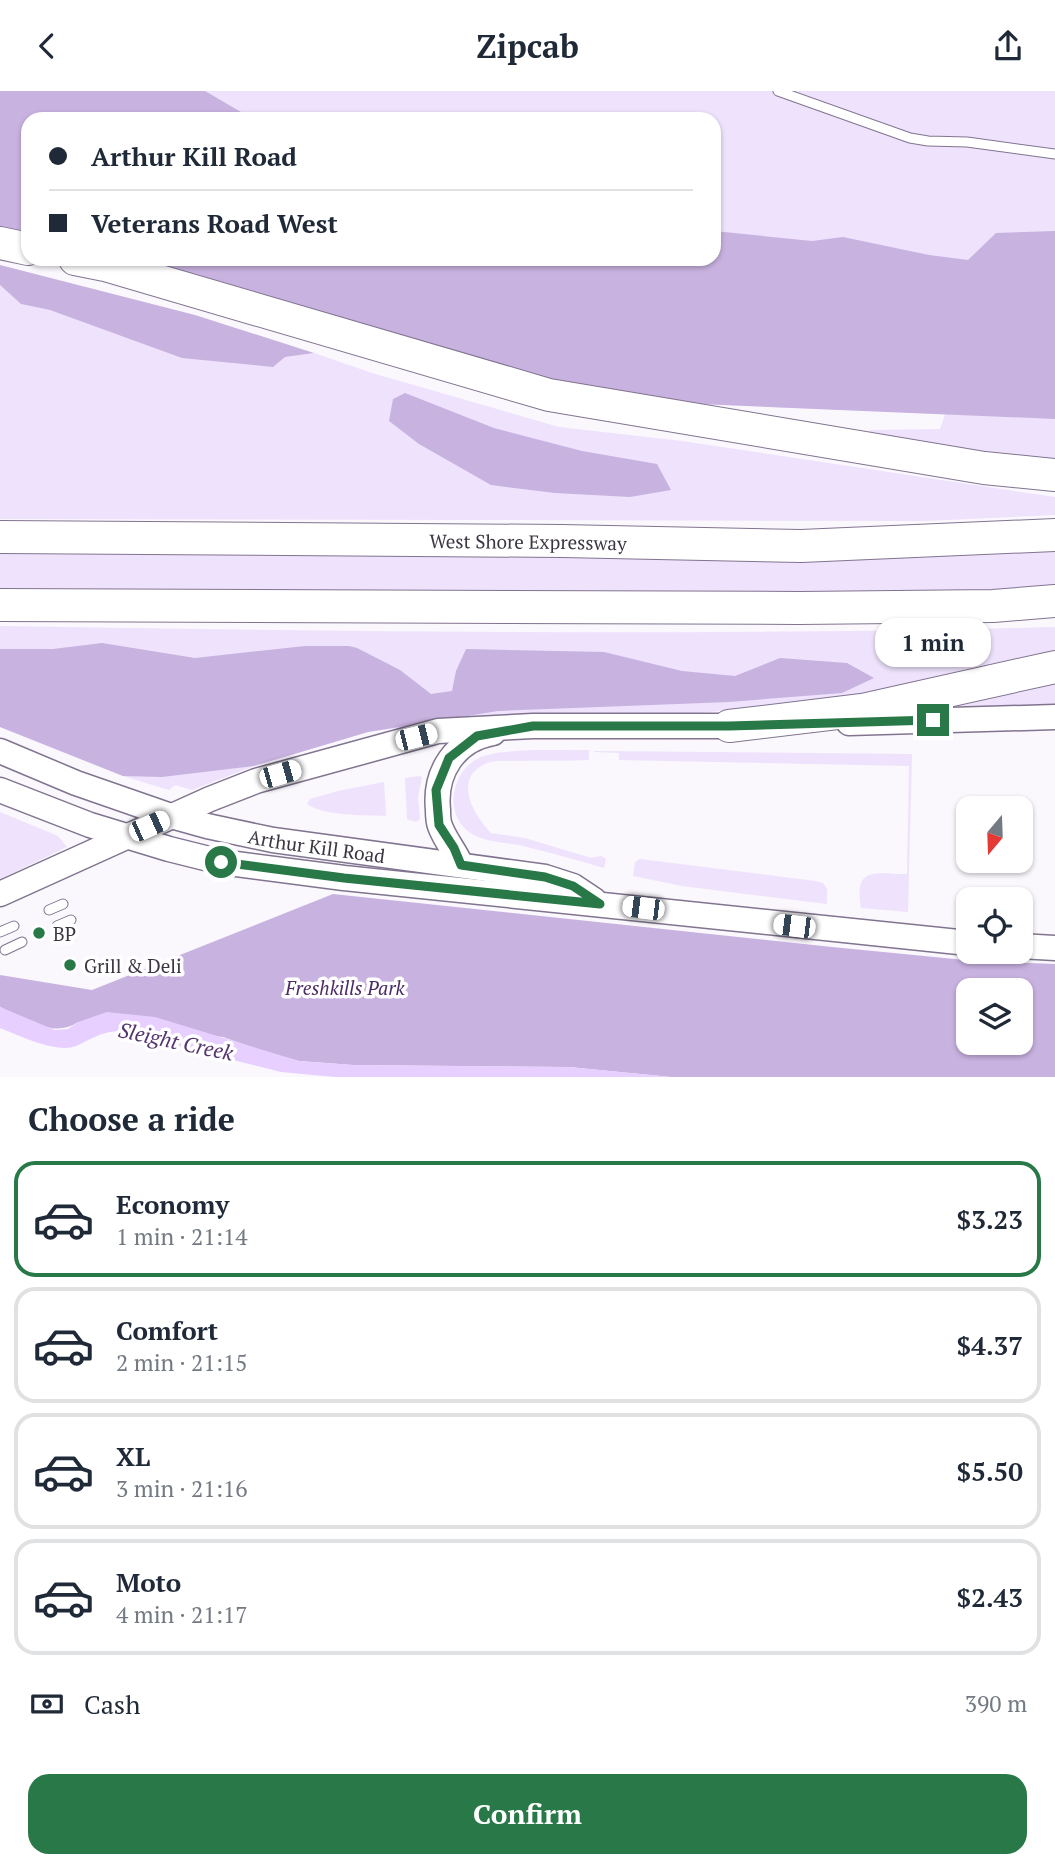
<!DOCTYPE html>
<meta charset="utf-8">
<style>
body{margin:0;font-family:"PT Serif",serif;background:#f2f2f3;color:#1f2937;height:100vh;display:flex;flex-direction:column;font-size:26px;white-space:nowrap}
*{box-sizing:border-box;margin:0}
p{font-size:23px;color:#747a83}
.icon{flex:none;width:38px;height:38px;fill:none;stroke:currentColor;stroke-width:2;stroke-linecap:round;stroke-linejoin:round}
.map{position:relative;height:986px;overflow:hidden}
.drawer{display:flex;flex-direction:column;background:#fff;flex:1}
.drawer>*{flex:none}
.top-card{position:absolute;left:21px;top:21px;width:700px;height:154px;border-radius:21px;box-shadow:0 2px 5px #0004;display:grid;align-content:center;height:154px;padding:0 28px;background:#fff}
.needle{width:46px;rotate:199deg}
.controls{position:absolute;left:956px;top:705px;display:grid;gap:14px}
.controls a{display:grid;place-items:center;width:77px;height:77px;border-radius:14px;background:#fff;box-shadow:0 2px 5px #0004;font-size:35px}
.end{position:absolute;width:32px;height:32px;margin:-16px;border:9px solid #297848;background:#fff;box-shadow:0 0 0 4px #fff}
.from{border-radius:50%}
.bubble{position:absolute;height:49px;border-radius:21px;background:#fff;box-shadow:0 2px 5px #0004;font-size:23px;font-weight:600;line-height:49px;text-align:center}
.car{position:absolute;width:21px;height:42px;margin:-21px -10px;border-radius:9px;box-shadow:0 0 5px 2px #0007;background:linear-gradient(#fff 24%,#345 0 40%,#fff 0 76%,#345 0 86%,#fff 0)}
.top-card b{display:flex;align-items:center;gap:24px;height:66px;font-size:26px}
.top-card b+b{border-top:2px solid #e0e1e3}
.top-card i{width:18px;height:18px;background:#1f2937}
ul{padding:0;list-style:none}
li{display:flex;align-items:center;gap:21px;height:116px;margin:0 14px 10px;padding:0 14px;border:4px solid #e0e1e3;border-radius:21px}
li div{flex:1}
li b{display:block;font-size:26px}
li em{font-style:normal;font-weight:600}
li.current{border-color:#297848}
li>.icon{width:63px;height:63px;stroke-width:1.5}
h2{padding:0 28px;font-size:32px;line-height:84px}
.pay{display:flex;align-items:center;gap:18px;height:77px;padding:0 28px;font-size:26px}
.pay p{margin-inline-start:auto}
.cta{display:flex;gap:14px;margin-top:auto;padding:14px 28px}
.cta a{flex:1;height:80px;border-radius:21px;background:#297848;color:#fff;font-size:28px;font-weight:600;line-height:80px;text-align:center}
header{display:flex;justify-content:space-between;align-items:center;height:91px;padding:0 28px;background:#fff;font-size:32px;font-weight:600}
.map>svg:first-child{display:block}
.green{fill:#eee2fc}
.forest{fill:#c8b2e0;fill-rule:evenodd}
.water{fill:#e7cfff}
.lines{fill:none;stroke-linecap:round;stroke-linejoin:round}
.lane-casing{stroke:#81748f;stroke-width:11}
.secondary-casing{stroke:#81748f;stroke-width:27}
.highway-casing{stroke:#81748f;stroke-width:34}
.lane{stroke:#fff;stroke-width:9}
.secondary{stroke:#fff;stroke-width:24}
.highway{stroke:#fff;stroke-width:32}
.route{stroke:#297848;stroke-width:9}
.poi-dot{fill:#297848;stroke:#fff;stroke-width:2.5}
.labels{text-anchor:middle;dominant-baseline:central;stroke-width:7;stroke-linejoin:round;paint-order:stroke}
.street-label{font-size:19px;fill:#3c3642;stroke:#fff}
.poi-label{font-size:19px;fill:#3c3642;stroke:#fff;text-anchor:start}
.park-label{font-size:19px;font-style:italic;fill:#4b2c64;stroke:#fff}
.water-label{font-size:21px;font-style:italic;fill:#54356e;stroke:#fff}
</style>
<header><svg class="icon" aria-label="back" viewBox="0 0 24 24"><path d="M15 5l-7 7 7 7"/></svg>Zipcab<svg class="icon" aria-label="share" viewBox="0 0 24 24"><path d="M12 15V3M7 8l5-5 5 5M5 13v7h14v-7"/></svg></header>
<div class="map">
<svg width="1055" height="986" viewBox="0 0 1055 986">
<rect width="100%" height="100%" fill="#faf7fd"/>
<path class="green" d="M0 0H1055V375L854 351 871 339 940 338 945 323 628 310 714 168V28H28Z
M0 194 21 213 285 266 314 262 372 282 559 336 682 350 1055 406V424L925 430 0 428Z
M1055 459V495L981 500 742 505 0 497V463L472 464Z
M0 535C352 541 703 545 1055 536V565L857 607 699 622 496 624 368 641 254 675 192 699 175 694 169 699 123 685 0 636Z
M1055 587V616L927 620Z
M589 659V669C565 670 541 669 517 670 509 670 498 669 490 671 451 684 472 722 491 742L525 747 591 767 601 765 606 768 604 777C580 770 556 763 531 757 511 751 487 753 469 741 457 733 452 717 454 703 456 689 464 675 477 668 499 656 562 660 589 659Z
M594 660 912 663 908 821 861 817C854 774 875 783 907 783L909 675 619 669V662L594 661Z
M419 685 422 686 418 706 420 728 416 731 407 728 405 687Z
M384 691 386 725C365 724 323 725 307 713L310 708 338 700Z
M0 721 58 745 67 756 0 788Z
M640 768 815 790 823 792 827 798V813L682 795 633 785 635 771Z"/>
<path class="forest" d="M0 0H205L253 28H28V144L0 138Z
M714 140 812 150 843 146 929 164 968 169 996 142 1055 140V328L628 310 502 281 128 168H714Z
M0 174 195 224 314 262 285 266 273 276 182 267 50 219 21 213 0 194Z
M405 302 494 337 582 360 657 373 671 399 630 406 555 402 491 394 419 353 389 330 393 308Z
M102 552 195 567 305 555H349L357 557 400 579 431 603 452 600 456 580 466 558 604 561 682 580 735 585 780 567 847 572 874 587 842 602 729 611 498 620 368 641 254 675 162 686 123 685 0 636V558H53Z
M333 803 832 856 975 870 1055 873V986H671L569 976 353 974 299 970 262 960 223 946 78 931C53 948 24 927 0 916V884L92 899ZM968 900H1020V952H968Z"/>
<path class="water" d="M0 916 55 939 68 938 78 931 107 921 155 926 299 970 353 974 569 976 671 986H335L281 981 117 940C98 942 92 948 76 955 57 963 18 944 0 937Z"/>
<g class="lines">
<g class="lane-casing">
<path id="lane" d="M778 0 910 47 928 50 967 51 1055 63
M49 819 63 813
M57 835 71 829
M0 841 14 835
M5 859 22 851"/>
</g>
<g class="secondary-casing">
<g id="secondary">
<path d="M849 632 1055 626"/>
<path id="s1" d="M0 660 76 692 171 725 207 735 273 749 545 786 573 795 594 809"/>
<path d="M0 699 90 734 169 758 221 771 344 787 968 852"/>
<path d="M461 774C455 760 445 749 440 735 438 730 438 724 438 719 434 681 455 649 493 642"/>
<path d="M0 803 210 708 256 690 438 640 533 635H746"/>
<path d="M1020 855 1055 857"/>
</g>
</g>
<g class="highway-casing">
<g id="highway">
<path d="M0 152 28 158"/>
<path d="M75 168 105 174 549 304 984 377 1055 384"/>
<path id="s2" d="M0 446 562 450 801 455 1055 444"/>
<path d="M0 514 799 517 993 515 1055 510"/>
<path d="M729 635 862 619 1055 576"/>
</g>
</g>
<use href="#lane" class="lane"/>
<use href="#secondary" class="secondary"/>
<use href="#highway" class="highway"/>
</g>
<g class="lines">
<path class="route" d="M221 771 344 787 600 813 573 795 545 786 461 774 454 757 439 734 436 699 449 667 477 645 533 635H729L933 629"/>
</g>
<g class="poi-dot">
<circle cx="39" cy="842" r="7"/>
<circle cx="70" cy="874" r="7"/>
</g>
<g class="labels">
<g class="street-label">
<text stroke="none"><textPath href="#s2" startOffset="528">West Shore Expressway</textPath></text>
<text stroke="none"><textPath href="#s1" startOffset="332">Arthur Kill Road</textPath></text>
</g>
<g class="poi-label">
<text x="53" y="842">BP</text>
<text x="84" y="874">Grill &amp; Deli</text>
</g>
<g class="park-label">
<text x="345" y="896">Freshkills Park</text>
</g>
<g class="water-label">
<text transform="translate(176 950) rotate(12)">Sleight Creek</text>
</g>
</g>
</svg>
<div class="controls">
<a><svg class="needle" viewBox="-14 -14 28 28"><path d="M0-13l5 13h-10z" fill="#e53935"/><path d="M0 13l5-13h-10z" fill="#747a83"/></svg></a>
<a><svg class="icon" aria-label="locate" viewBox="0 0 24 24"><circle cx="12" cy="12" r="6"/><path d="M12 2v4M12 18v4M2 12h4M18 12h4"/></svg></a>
<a><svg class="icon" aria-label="layers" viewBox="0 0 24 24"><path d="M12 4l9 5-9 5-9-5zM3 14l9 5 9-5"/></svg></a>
</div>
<i class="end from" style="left:221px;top:771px"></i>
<i class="end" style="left:933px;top:629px"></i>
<div class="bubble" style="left:875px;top:527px;width:116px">1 min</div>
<i class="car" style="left:416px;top:646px;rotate:76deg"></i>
<i class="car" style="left:280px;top:683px;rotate:74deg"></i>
<i class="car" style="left:149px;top:735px;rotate:66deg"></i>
<i class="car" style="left:643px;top:817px;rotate:277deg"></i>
<i class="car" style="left:794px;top:835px;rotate:277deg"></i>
<div class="top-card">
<b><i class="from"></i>Arthur Kill Road</b>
<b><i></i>Veterans Road West</b>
</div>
</div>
<section class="drawer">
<h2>Choose a ride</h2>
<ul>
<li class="current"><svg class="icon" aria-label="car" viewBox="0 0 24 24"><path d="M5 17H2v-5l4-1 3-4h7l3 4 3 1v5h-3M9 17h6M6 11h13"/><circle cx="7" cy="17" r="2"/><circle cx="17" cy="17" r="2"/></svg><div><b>Economy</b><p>1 min · 21:14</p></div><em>$3.23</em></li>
<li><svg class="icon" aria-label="car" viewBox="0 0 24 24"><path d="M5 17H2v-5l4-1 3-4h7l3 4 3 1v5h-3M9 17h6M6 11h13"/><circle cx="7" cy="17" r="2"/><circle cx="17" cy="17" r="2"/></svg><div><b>Comfort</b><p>2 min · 21:15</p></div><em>$4.37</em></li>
<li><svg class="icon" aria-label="car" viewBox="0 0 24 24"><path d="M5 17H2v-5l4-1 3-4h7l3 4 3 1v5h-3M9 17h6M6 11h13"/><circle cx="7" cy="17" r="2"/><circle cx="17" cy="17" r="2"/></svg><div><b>XL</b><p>3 min · 21:16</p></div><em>$5.50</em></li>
<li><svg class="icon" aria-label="car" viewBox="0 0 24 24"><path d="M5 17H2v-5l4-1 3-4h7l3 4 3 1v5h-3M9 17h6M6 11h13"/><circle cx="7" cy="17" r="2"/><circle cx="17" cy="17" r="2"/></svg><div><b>Moto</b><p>4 min · 21:17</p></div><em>$2.43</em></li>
</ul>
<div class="pay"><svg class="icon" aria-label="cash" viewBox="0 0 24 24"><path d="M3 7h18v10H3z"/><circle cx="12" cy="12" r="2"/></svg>Cash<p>390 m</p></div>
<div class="cta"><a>Confirm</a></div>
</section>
